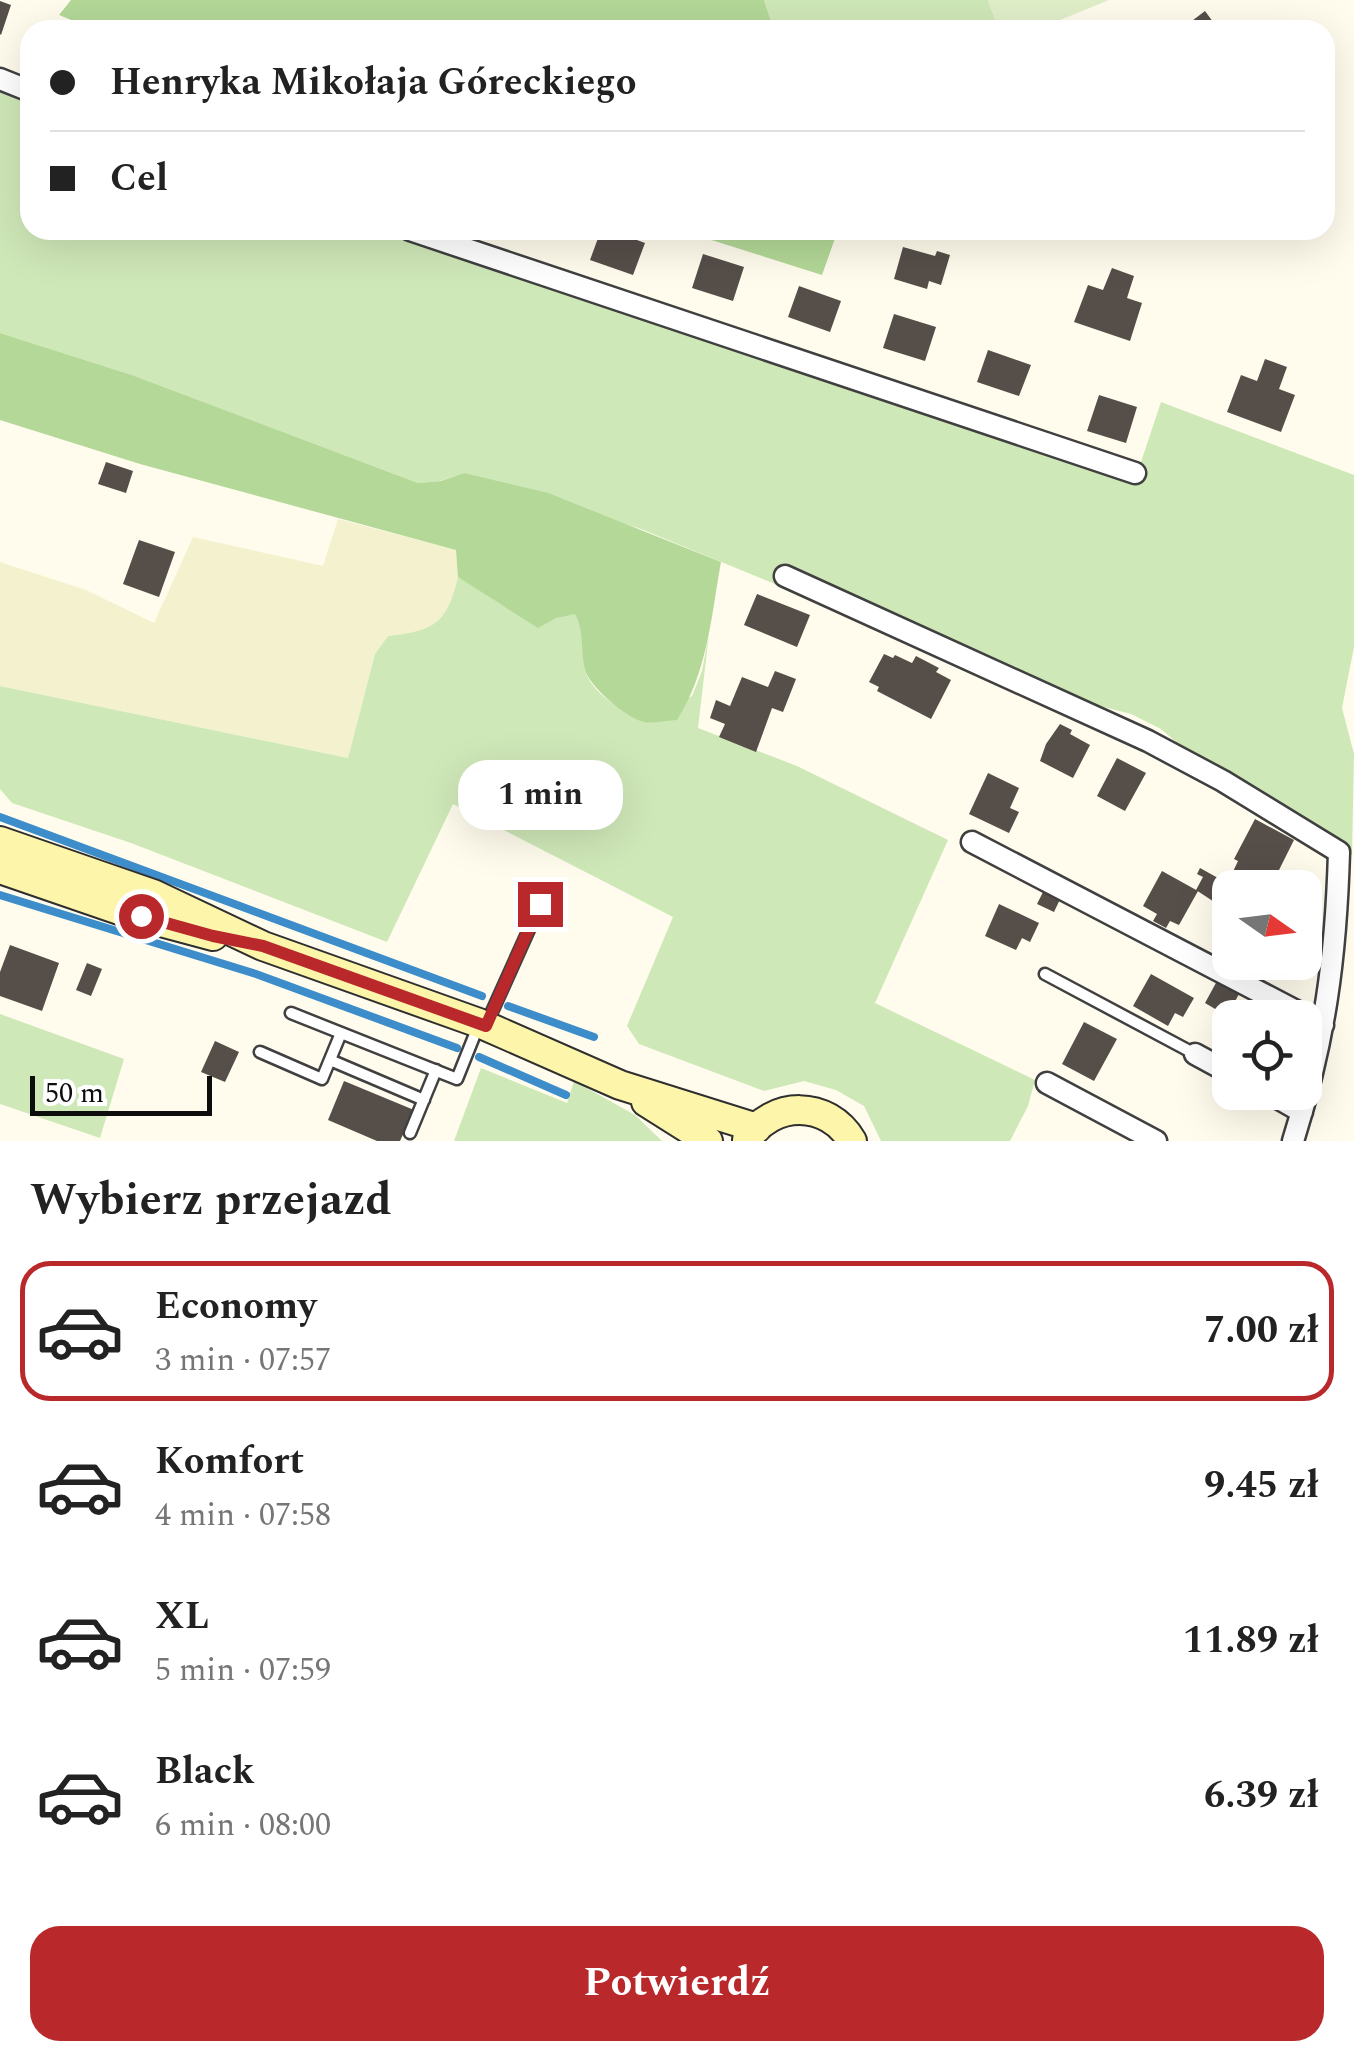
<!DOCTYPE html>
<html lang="pl">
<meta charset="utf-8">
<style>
body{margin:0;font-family:Spectral,serif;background:#f6f6f6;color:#222;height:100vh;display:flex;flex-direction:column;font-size:38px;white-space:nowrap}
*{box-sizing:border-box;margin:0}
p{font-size:32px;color:#767676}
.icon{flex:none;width:55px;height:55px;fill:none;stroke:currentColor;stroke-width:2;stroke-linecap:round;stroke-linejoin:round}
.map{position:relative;height:1141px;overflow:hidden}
.side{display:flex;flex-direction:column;background:#fff;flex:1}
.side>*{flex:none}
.banner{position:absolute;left:20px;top:20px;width:1315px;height:220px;border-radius:30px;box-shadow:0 10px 40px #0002;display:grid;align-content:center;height:220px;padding:0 30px;background:#fff}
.needle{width:65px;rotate:104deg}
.fabs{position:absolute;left:1212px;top:870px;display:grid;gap:20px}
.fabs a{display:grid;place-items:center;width:110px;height:110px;border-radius:20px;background:#fff;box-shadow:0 10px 40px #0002;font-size:50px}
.scale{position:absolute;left:30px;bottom:25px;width:182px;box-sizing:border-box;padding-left:10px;border:5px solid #0d0d0d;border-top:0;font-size:28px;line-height:35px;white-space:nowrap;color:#0d0d0d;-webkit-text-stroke:8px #fff;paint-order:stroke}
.end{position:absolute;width:45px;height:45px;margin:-22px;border:12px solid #b9282b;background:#fff;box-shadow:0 0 0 5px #fff}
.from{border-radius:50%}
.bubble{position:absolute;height:70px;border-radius:30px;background:#fff;box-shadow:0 10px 40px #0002;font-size:32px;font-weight:700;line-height:70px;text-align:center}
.banner b{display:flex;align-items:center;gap:35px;height:95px;font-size:38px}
.banner b+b{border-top:2px solid #e0e0e0}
.banner i{width:25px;height:25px;background:#222}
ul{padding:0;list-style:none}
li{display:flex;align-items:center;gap:30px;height:140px;margin:0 20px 15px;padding:0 10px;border:5px solid transparent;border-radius:30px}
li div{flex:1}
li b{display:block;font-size:38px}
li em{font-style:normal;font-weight:700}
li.current{border-color:#b9282b}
li>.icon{width:90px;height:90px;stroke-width:1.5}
h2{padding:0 30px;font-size:45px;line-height:120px}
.primary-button{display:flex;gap:20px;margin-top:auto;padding:20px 30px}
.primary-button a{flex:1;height:115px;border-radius:30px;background:#b9282b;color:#fff;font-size:40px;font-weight:700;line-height:115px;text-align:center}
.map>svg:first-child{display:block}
.farmland{fill:#f4f2ce}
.green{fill:#cfe8b8}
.forest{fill:#b3d897}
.pitch{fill:#e1efc9}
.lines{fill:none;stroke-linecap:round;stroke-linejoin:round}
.stream{stroke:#3c8dca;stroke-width:8}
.building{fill:#554e49}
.lane-casing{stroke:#404040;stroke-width:15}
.street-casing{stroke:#404040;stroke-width:25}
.secondary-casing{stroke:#2f2f2f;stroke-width:32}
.lane{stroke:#fff;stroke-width:10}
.street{stroke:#fff;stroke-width:20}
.secondary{stroke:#fdf6aa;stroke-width:28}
.route{stroke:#b9282b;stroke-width:12}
</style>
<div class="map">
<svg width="1354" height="1141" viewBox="0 0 1354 1141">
<rect width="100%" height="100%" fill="#fffced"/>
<path class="farmland" d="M338 519 457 550 458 577 451 607 435 626 414 633 388 636 375 654 348 758 0 686V562L86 590 154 623 193 537 323 566Z"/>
<path class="green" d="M764 0H988L999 30H774Z
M0 89 30 101V230H379L1136 477 1161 402 1354 475V647L1342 708 1354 754 1352 855 1189 753 1161 729 1131 714 1073 699 791 565 779 570 775 584 641 529 464 473 440 481 418 483 132 375 0 333Z
M458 577C504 603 518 628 575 613 585 632 581 648 585 668 589 693 623 710 643 722L692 696 702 671 709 634 698 728 797 766 948 840 875 1003 1035 1080 1028 1106 1010 1141H881L864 1106 836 1090 804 1081 764 1091 639 1044 627 1026 673 917 453 804 387 942 131 843 12 803 0 789V686L348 758 375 654 388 636C434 631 447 624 458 577Z
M0 1014 124 1059 100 1138 0 1104Z
M481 1068 567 1103 574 1081 635 1115 662 1141H454Z"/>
<path class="forest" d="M71 0H764L774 30H96L59 15Z
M680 230H838L822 275Z
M0 333 132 375 418 483 441 481 464 473 548 493 721 562C711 617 708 671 677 720 667 720 654 724 644 722 628 719 588 686 585 669 580 649 585 633 575 614L556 618 538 628 458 577 456 550 140 464 0 420Z"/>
<path class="pitch" d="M988 0H1109L1036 30H999Z"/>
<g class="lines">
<path class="stream" d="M0 817 482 996
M0 895 256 974 457 1048
M508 1006 594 1037
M479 1057 566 1095"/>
</g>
<path class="building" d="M0 1 11 5 1 35 0 34Z
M1205 11 1219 30H1180Z
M601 230H610L645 243 633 275 590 260Z
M903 247 935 256 937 251 950 255 941 285 929 281 927 289 894 279Z
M703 254 744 267 733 301 692 288Z
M1112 268 1134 276 1127 298 1142 303 1130 341 1074 322 1088 285 1103 290Z
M799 286 841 301 830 332 788 317Z
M894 314 936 327 925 361 883 348Z
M988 350 1031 365 1019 396 977 382Z
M1265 359 1287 367 1279 389 1295 395 1281 432 1227 412 1241 375 1257 381Z
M1099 395 1137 407 1126 443 1087 431Z
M106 462 133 471 126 493 98 484Z
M139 540 175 552 159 597 123 584Z
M757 594 810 615 797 647 744 625Z
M884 654 893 658 895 655 912 663 916 656 939 668 936 672 951 680 931 719 877 691 879 687 869 682Z
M775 671 796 679 783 712 772 708 756 752 719 737 725 724 710 718 716 700 730 706 742 677 768 687Z
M1060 724 1072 730 1070 734 1090 745 1073 778 1040 761 1046 744Z
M1117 758 1146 773 1125 811 1097 796Z
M988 773 1019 788 1010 808 1019 812 1009 833 969 814Z
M1255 819 1294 840 1274 880 1265 876 1259 888H1248L1230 878 1238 861 1234 859Z
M1200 868 1236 888H1230L1228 911 1196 890 1203 877 1197 874Z
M1162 871 1198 891 1179 925 1170 921 1166 928 1153 921 1157 914 1143 906Z
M1052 887 1063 893 1054 912 1037 904 1043 892 1048 895Z
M999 904 1039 923 1030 942 1022 938 1016 950 985 936Z
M10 945 59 963 42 1011 0 996V972Z
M87 963 102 969 91 996 76 990Z
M1151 974 1194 998 1183 1017 1175 1013 1168 1026 1133 1006Z
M1217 981 1239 994 1227 1016 1205 1003Z
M1084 1022 1117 1039 1094 1081 1062 1064Z
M215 1041 239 1052 225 1082 201 1072Z
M344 1081 414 1110 400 1141H377L328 1120Z"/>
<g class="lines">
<g class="lane-casing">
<path id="lane" d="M1045 974 1195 1054
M291 1013 457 1079 479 1024
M486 1025 540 905
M260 1052 322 1079 341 1033
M330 1060 424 1100
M410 1133 436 1070"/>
</g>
<g class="street-casing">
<path id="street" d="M0 79 30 91
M410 230 1135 473
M785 576 1148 741 1223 781 1339 852C1336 958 1325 1040 1293 1141
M972 842 1323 1025
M1195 1054 1230 1073
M1047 1083 1156 1141
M1267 1092 1302 1112"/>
</g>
<g class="secondary-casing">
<path id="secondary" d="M0 841 153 894 263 946 479 1023 620 1085 757 1128
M0 869 131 914 213 936
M646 1102 708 1141
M747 1140C772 1100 828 1100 852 1141"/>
</g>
<use href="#lane" class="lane"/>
<use href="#street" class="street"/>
<use href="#secondary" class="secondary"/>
</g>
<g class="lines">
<path class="route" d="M141 916 213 936 263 946 486 1026 540 904"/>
</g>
</svg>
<div class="fabs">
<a><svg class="needle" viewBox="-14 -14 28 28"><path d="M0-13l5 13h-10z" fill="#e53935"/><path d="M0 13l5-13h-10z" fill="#767676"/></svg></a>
<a><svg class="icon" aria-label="locate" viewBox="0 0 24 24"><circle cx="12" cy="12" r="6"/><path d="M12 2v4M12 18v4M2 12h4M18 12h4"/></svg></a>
</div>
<div class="scale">50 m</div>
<i class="end from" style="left:141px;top:916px"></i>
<i class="end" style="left:540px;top:904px"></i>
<div class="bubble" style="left:458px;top:760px;width:165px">1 min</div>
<div class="banner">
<b><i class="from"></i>Henryka Mikołaja Góreckiego</b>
<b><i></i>Cel</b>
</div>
</div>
<section class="side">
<h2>Wybierz przejazd</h2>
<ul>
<li class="current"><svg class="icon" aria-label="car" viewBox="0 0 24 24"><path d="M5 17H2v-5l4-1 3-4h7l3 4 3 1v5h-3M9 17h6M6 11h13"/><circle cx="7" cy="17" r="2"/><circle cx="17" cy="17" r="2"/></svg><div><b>Economy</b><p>3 min · 07:57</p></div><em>7.00 zł</em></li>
<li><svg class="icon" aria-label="car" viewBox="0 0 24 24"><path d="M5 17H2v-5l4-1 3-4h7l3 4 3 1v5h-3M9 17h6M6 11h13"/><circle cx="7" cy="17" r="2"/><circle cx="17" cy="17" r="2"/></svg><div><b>Komfort</b><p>4 min · 07:58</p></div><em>9.45 zł</em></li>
<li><svg class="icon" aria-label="car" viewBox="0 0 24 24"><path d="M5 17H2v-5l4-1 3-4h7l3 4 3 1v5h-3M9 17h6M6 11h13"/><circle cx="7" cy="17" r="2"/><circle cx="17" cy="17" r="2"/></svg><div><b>XL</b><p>5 min · 07:59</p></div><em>11.89 zł</em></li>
<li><svg class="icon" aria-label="car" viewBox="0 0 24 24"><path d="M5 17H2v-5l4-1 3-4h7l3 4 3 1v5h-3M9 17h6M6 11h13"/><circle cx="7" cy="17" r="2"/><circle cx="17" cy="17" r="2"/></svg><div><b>Black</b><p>6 min · 08:00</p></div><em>6.39 zł</em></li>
</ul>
<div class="primary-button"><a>Potwierdź</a></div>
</section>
